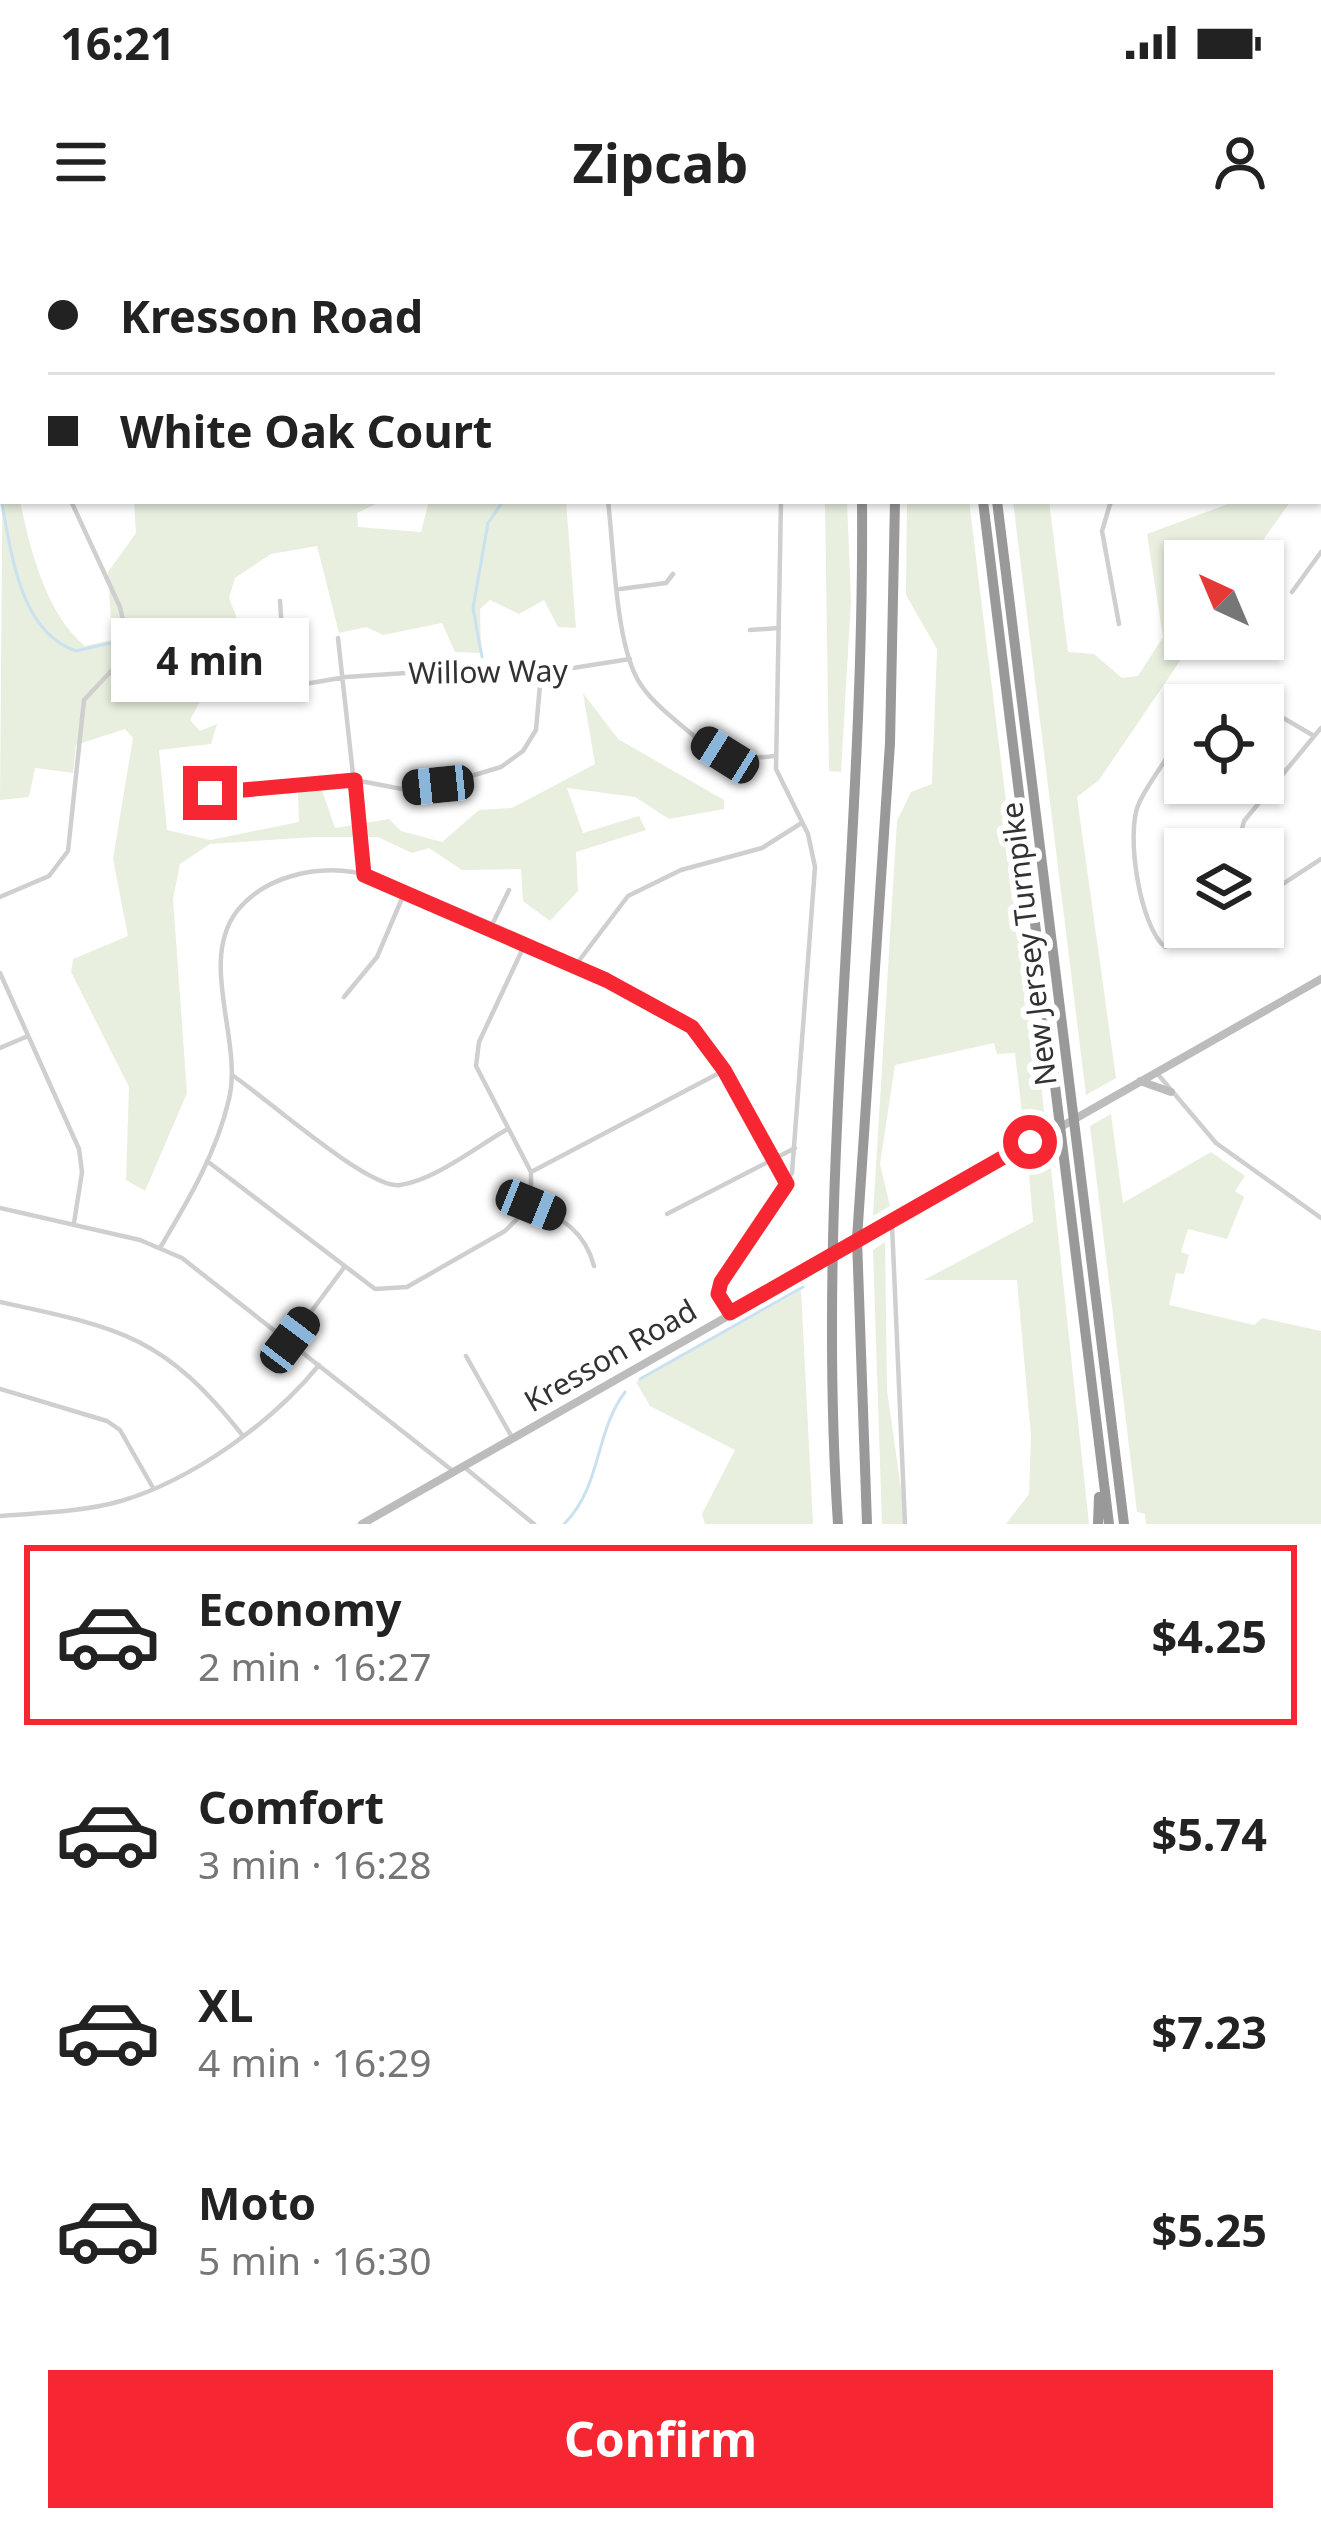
<!DOCTYPE html>
<meta charset="utf-8">
<style>
body{margin:0;font-family:"Noto Sans",sans-serif;background:#f2f2f2;color:#222;height:100vh;display:flex;flex-direction:column;font-size:45px;white-space:nowrap}
*{box-sizing:border-box;margin:0}
p{font-size:39px;color:#767676}
.icon{flex:none;width:66px;height:66px;fill:none;stroke:currentColor;stroke-width:2;stroke-linecap:round;stroke-linejoin:round}
.map{position:relative;height:1284px;overflow:hidden}
.drawer{display:flex;flex-direction:column;background:#fff;flex:1}
.drawer>*{flex:none}
.banner{position:absolute;left:0px;top:0px;width:1323px;height:264px;box-shadow:0 3px 9px #0004;display:grid;align-content:center;height:264px;padding:0 48px;background:#fff}
.needle{width:78px;rotate:316deg}
.fabs{position:absolute;left:1164px;top:300px;display:grid;gap:24px}
.fabs a{display:grid;place-items:center;width:120px;height:120px;border-radius:0px;background:#fff;box-shadow:0 3px 9px #0004;font-size:60px}
.end{position:absolute;width:54px;height:54px;margin:-27px;border:15px solid #f62732;background:#fff;box-shadow:0 0 0 6px #fff}
.from{border-radius:50%}
.bubble{position:absolute;height:84px;border-radius:0px;background:#fff;box-shadow:0 3px 9px #0004;font-size:39px;font-weight:700;line-height:84px;text-align:center}
.car{position:absolute;width:36px;height:72px;margin:-36px -18px;border-radius:15px;box-shadow:0 0 9px 3px #0007;background:linear-gradient(#222 24%,#8ab4d8 0 40%,#222 0 76%,#8ab4d8 0 86%,#222 0)}
.banner b{display:flex;align-items:center;gap:42px;height:114px;font-size:45px}
.banner b+b{border-top:3px solid #e0e0e0}
.banner i{width:30px;height:30px;background:#222}
ul{padding:21px 0 0;list-style:none}
li{display:flex;align-items:center;gap:36px;height:180px;margin:0 24px 18px;padding:0 24px;border:6px solid transparent;border-radius:0px}
li div{flex:1}
li b{display:block;font-size:45px}
li em{font-style:normal;font-weight:700}
li.selected{border-color:#f62732}
li>.icon{width:108px;height:108px;stroke-width:1.5}
.primary-button{display:flex;gap:24px;margin-top:auto;padding:24px 48px}
.primary-button a{flex:1;height:138px;border-radius:0px;background:#f62732;color:#fff;font-size:48px;font-weight:700;line-height:138px;text-align:center}
.status{display:flex;justify-content:space-between;align-items:center;height:84px;padding:0 60px;background:#fff;direction:ltr}
.status svg{height:33px;fill:currentColor}
header{display:flex;justify-content:space-between;align-items:center;height:156px;padding:0 48px;background:#fff;font-size:54px;font-weight:700}
.map>svg:first-child{display:block}
.green{fill:#e8efdf}
.lines{fill:none;stroke-linecap:round;stroke-linejoin:round}
.stream{stroke:#cae1f0;stroke-width:3}
.street{stroke:#cfcfcf;stroke-width:4.5}
.secondary{stroke:#bcbcbc;stroke-width:8}
.highway{stroke:#999;stroke-width:10}
.route{stroke:#f62732;stroke-width:15}
.labels{text-anchor:middle;dominant-baseline:central;stroke-width:12;stroke-linejoin:round;paint-order:stroke}
.street-label{font-size:30px;fill:#323232;stroke:#fff}
</style>
<div class="status"><b>16:21</b><svg viewBox="0 0 49 12"><path d="M0 12V9h3v3zM5 12V6h3v6zM10 12V3h3v9zM15 12V0h3v12zM26 1h20v11H26zM47 4h2v5h-2z"/></svg></div>
<header><svg class="icon" aria-label="menu" viewBox="0 0 24 24"><path d="M4 6h16M4 12h16M4 18h16"/></svg>Zipcab<svg class="icon" aria-label="person" viewBox="0 0 24 24"><circle cx="12" cy="8" r="4"/><path d="M4 21q1-7 8-7t8 7"/></svg></header>
<div class="map">
<svg width="1321" height="1284" viewBox="0 0 1321 1284">
<rect width="100%" height="100%" fill="#fff"/>
<path class="green" d="M3 183V261H20C30 309 46 374 85 406L112 400 108 332 136 293 134 261H382L357 273 358 287 421 292 429 261H566L576 388 558 387 544 360 519 374 490 360 480 369 481 413 455 412 442 383 383 395 366 387 339 393 317 306 271 314 235 338 229 358 242 391 210 396 187 418 210 443 190 480 200 491 217 484 211 504 159 510 167 590 210 600 299 582 298 551 322 550 335 588 389 579 401 591 442 602 479 570 512 568 595 524 583 453 618 499 724 560V569L669 579 635 557 567 548 583 593 639 576 646 590 576 612 578 651 550 681 523 661 521 629 462 630 429 608 412 613 378 597H315L210 604 180 624 173 659 187 853 145 951 126 940 129 847 71 732 73 719 128 696 113 619 133 498 125 489 76 505 73 533 35 528 29 557 0 560Z
M825 261H847L851 361 841 532 829 531Z
M907 261H969L1045 878 1024 890 1015 813 997 814 994 803 895 825 880 924 890 966 873 976 897 581 911 552 932 544 937 409 906 355Z
M1013 261H1049L1068 412 1094 414 1122 438 1138 436 1163 397 1147 294 1236 261H1291L1248 321H1185V399H1195L1099 540 1077 557 1116 838 1086 855Z
M1111 874 1123 963 1211 912 1245 936 1235 951 1244 957 1227 999 1188 989 1181 1012 1189 1015 1184 1034 1176 1033 1169 1065 1254 1085 1262 1078 1321 1091V1284H1146L1145 1274 1137 1272 1090 886Z
M1049 910 1089 1284H1006L1029 1254 1031 1196 1017 1040H924L1033 982 1028 921Z
M885 1002 887 1150 906 1284H882L873 1010Z
M801 1050 813 1284H705L702 1274 735 1210 650 1166 636 1142Z"/>
<g class="lines">
<path class="stream" d="M458 0 461 3
M0 254C11 306 17 391 76 411L123 400
M482 417 473 368 488 283 503 261
M640 1139 803 1047
M564 1284C602 1246 594 1194 625 1152"/>
<path class="street" d="M381 0V3
M579 0 580 3
M674 0 676 3
M1075 0 1076 3
M1161 0V3
M1249 0V3
M739 3 740 0
M1320 89 1321 88
M608 261C614 308 615 408 641 445 653 463 672 477 688 491 716 515 738 521 774 516
M1111 261 1102 291 1119 384
M620 349 666 343 673 334
M1292 352 1321 312
M280 361 286 449
M750 390 779 388
M338 398 364 635
M228 457 346 437 481 428 541 433 630 419
M1204 465 1228 448 1262 465
M1263 466 1314 496
M1185 491C1170 515 1151 538 1139 563 1125 593 1140 687 1165 707L1206 687
M210 553 355 540 402 549 438 546 501 527 523 511 536 490 541 433
M1237 609 1244 581 1321 488
M0 657 49 636 68 611 84 460 115 427 128 402 120 367 71 261
M1263 657 1321 619
M491 687 509 650
M575 726 628 656 681 630 762 608 800 584
M0 733 79 909 82 932 74 983
M344 757 377 717 406 649
M0 808 28 796
M1156 832 1216 903 1321 978
M232 835C265 857 369 950 400 945 435 940 476 907 506 890
M207 921 375 1049 407 1047 505 991 531 965V932L476 826 479 802 524 706
M531 932 723 831
M531 965C563 978 585 992 594 1026
M0 968 140 1000 182 1018 453 1231
M667 974 795 908
M892 984 905 1284
M160 1008C188 961 217 912 229 859 243 801 198 722 237 671 264 637 313 626 353 632 401 639 660 756 693 788 735 827 762 894 787 944
M0 1062C121 1088 164 1096 243 1196
M730 1072 719 1054 721 1041 792 933 815 627 808 594 776 529 781 261
M290 1100 343 1029
M466 1116 513 1199
M0 1149 107 1181 120 1190 152 1246
M464 1227 534 1284
M0 1276C39 1273 82 1272 121 1261 192 1240 273 1182 319 1125"/>
<path class="secondary" d="M1140 841 1171 852
M362 1284 1321 739"/>
<path class="highway" d="M843 0V3
M878 0V3
M950 0 951 3
M965 0 966 3
M983 261 1109 1284
M997 261 1124 1284
M838 1284C815 942 865 603 862 261
M867 1284 857 999 890 503 895 261
M1098 1284 1099 1257"/>
</g>
<g class="lines">
<path class="route" d="M210 553 355 540 364 635 606 740 692 787 724 830 787 944 721 1042 718 1054 730 1073 1030 902"/>
</g>
<g class="labels">
<g class="street-label">
<text transform="translate(488 431) rotate(-1)">Willow Way</text>
<text transform="translate(1028 704) rotate(-97)">New Jersey Turnpike</text>
<text transform="translate(610 1115) rotate(-30)">Kresson Road</text>
</g>
</g>
</svg>
<div class="fabs">
<a><svg class="needle" viewBox="-14 -14 28 28"><path d="M0-13l5 13h-10z" fill="#e53935"/><path d="M0 13l5-13h-10z" fill="#767676"/></svg></a>
<a><svg class="icon" aria-label="locate" viewBox="0 0 24 24"><circle cx="12" cy="12" r="6"/><path d="M12 2v4M12 18v4M2 12h4M18 12h4"/></svg></a>
<a><svg class="icon" aria-label="layers" viewBox="0 0 24 24"><path d="M12 4l9 5-9 5-9-5zM3 14l9 5 9-5"/></svg></a>
</div>
<i class="end from" style="left:1030px;top:902px"></i>
<i class="end" style="left:210px;top:553px"></i>
<div class="bubble" style="left:111px;top:378px;width:198px">4 min</div>
<i class="car" style="left:725px;top:515px;rotate:302deg"></i>
<i class="car" style="left:438px;top:545px;rotate:264deg"></i>
<i class="car" style="left:531px;top:965px;rotate:112deg"></i>
<i class="car" style="left:290px;top:1100px;rotate:37deg"></i>
<div class="banner">
<b><i class="from"></i>Kresson Road</b>
<b><i></i>White Oak Court</b>
</div>
</div>
<section class="drawer">
<ul>
<li class="selected"><svg class="icon" aria-label="car" viewBox="0 0 24 24"><path d="M5 17H2v-5l4-1 3-4h7l3 4 3 1v5h-3M9 17h6M6 11h13"/><circle cx="7" cy="17" r="2"/><circle cx="17" cy="17" r="2"/></svg><div><b>Economy</b><p>2 min · 16:27</p></div><em>$4.25</em></li>
<li><svg class="icon" aria-label="car" viewBox="0 0 24 24"><path d="M5 17H2v-5l4-1 3-4h7l3 4 3 1v5h-3M9 17h6M6 11h13"/><circle cx="7" cy="17" r="2"/><circle cx="17" cy="17" r="2"/></svg><div><b>Comfort</b><p>3 min · 16:28</p></div><em>$5.74</em></li>
<li><svg class="icon" aria-label="car" viewBox="0 0 24 24"><path d="M5 17H2v-5l4-1 3-4h7l3 4 3 1v5h-3M9 17h6M6 11h13"/><circle cx="7" cy="17" r="2"/><circle cx="17" cy="17" r="2"/></svg><div><b>XL</b><p>4 min · 16:29</p></div><em>$7.23</em></li>
<li><svg class="icon" aria-label="car" viewBox="0 0 24 24"><path d="M5 17H2v-5l4-1 3-4h7l3 4 3 1v5h-3M9 17h6M6 11h13"/><circle cx="7" cy="17" r="2"/><circle cx="17" cy="17" r="2"/></svg><div><b>Moto</b><p>5 min · 16:30</p></div><em>$5.25</em></li>
</ul>
<div class="primary-button"><a>Confirm</a></div>
</section>
